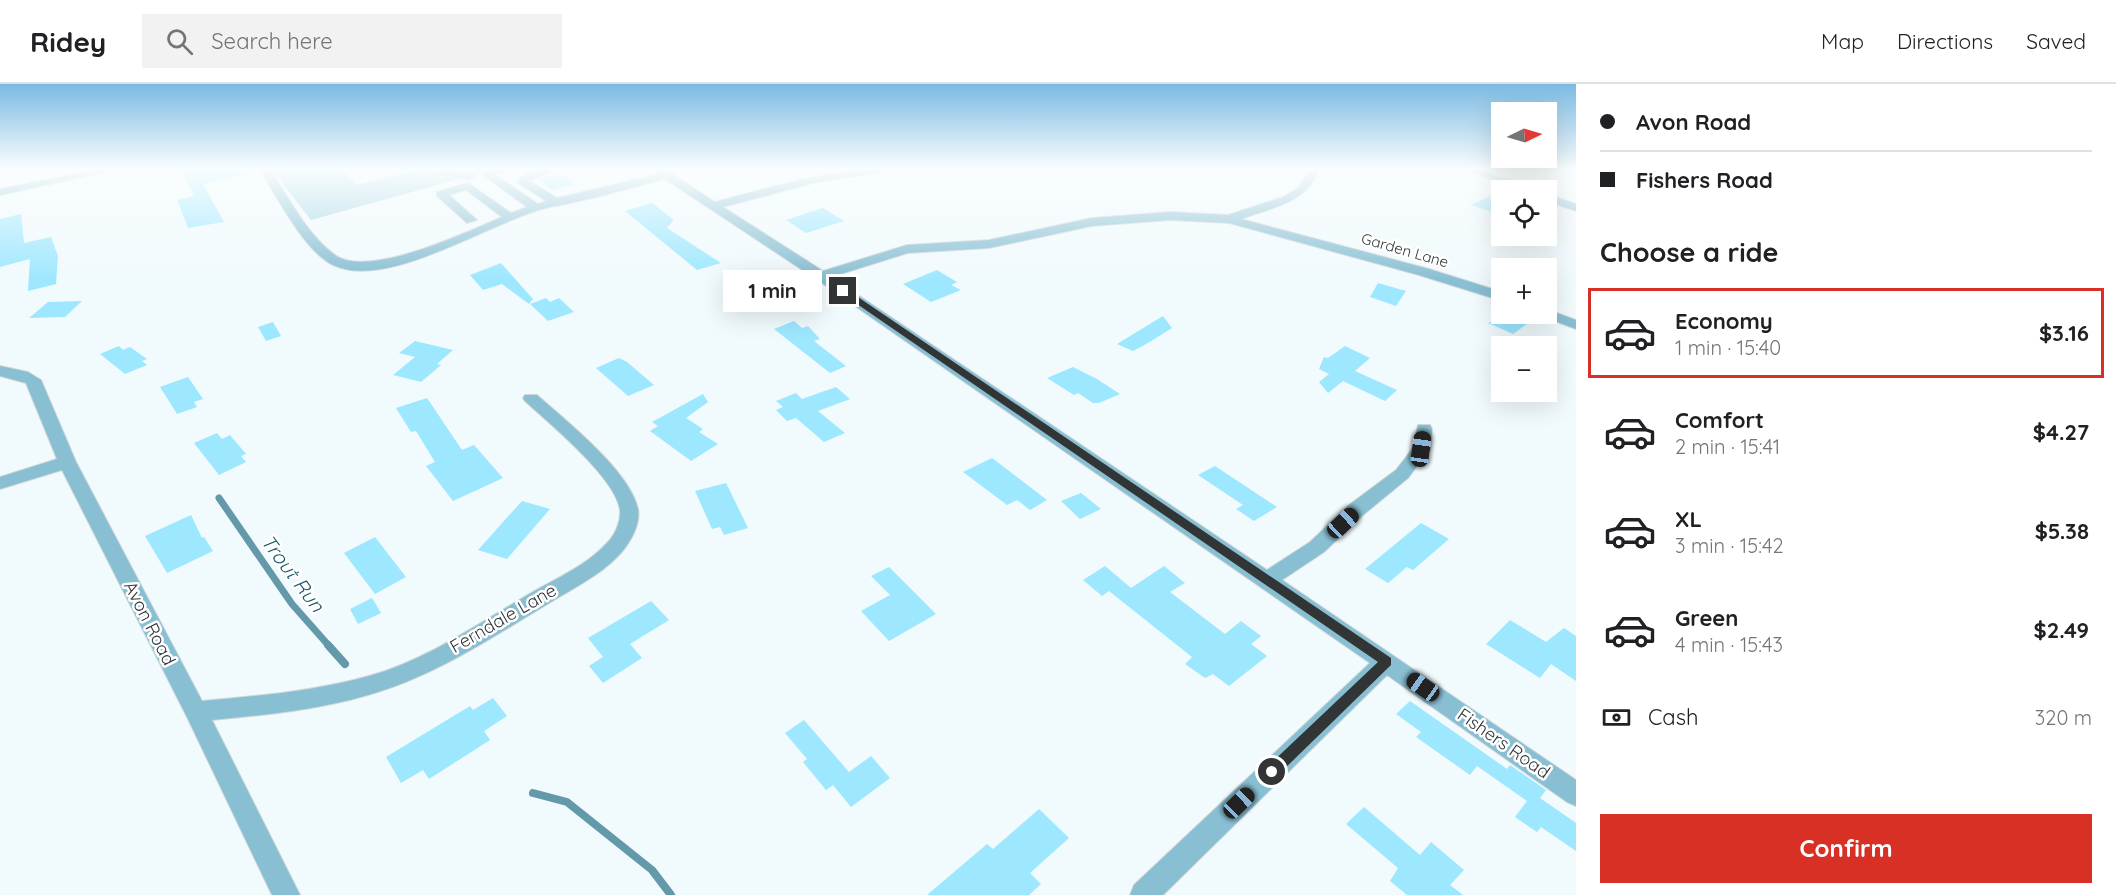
<!DOCTYPE html>
<meta charset="utf-8">
<style>
body{margin:0;font-family:Quicksand,sans-serif;background:#f2f2f2;color:#202124;height:100vh;display:flex;flex-direction:column;font-size:22px;white-space:nowrap}
*{box-sizing:border-box;margin:0}
p{font-size:20px;color:#757577}
.icon{flex:none;width:33px;height:33px;fill:none;stroke:currentColor;stroke-width:2;stroke-linecap:round;stroke-linejoin:round}
.map{position:relative;flex:1;overflow:hidden}
.panel{display:flex;flex-direction:column;background:#fff;width:540px}
.panel>*{flex:none}
.banner{display:grid;align-content:center;height:132px;padding:0 24px;background:#fff}
.needle{width:39px;rotate:85deg}
.buttons{position:absolute;left:1491px;top:18px;display:grid;gap:12px}
.buttons a{display:grid;place-items:center;width:66px;height:66px;border-radius:0px;background:#fff;box-shadow:0 6px 24px #0002;font-size:30px}
.end{position:absolute;width:27px;height:27px;margin:-14px;border:8px solid #323536;background:#fff;box-shadow:0 0 0 3px #fff}
.from{border-radius:50%}
.bubble{position:absolute;height:42px;border-radius:0px;background:#fff;box-shadow:0 6px 24px #0002;font-size:20px;font-weight:800;line-height:42px;text-align:center}
.car{position:absolute;width:18px;height:36px;margin:-18px -9px;border-radius:8px;box-shadow:0 0 4px 2px #0007;background:linear-gradient(#222 24%,#8ab4d8 0 40%,#222 0 76%,#8ab4d8 0 86%,#222 0)}
.banner b{display:flex;align-items:center;gap:21px;height:57px;font-size:22px}
.banner b+b{border-top:2px solid #e0e0e0}
.banner i{width:15px;height:15px;background:#202124}
ul{padding:0;list-style:none}
li{display:flex;align-items:center;gap:18px;height:90px;margin:0 12px 9px;padding:0 12px;border:3px solid transparent;border-radius:0px}
li div{flex:1}
li b{display:block;font-size:22px}
li em{font-style:normal;font-weight:800}
li.selected{border-color:#d93025}
li>.icon{width:54px;height:54px;stroke-width:1.5}
h2{padding:0 24px;font-size:27px;line-height:72px}
.pay{display:flex;align-items:center;gap:15px;height:66px;padding:0 24px;font-size:22px}
.pay p{margin-inline-start:auto}
.action{display:flex;gap:12px;margin-top:auto;padding:12px 24px}
.action a{flex:1;height:69px;border-radius:0px;background:#d93025;color:#fff;font-size:24px;font-weight:800;line-height:69px;text-align:center}
header{display:flex;align-items:center;gap:36px;box-sizing:border-box;height:84px;padding:0 30px;background:#fff;border-bottom:2px solid #e0e0e0}
header strong{font-size:28px}
nav{display:flex;gap:33px;margin-inline-start:auto;font-size:21px}
.search{width:420px;height:54px;background:#f2f2f2;display:flex;align-items:center;gap:15px;box-sizing:border-box;padding:0 21px;border-radius:0px;color:#757577;font-size:22px}
main{display:flex;flex:1;min-height:0}
.map>svg:first-child{display:block}
.green{fill:#a6d4e3}
.lines{fill:none;stroke-linecap:round;stroke-linejoin:round}
.stream-far1{stroke:#6499aa;stroke-width:7}
.stream{stroke:#6499aa;stroke-width:8}
.building{fill:#9de7ff}
.minor-casing{stroke:#cfd7d9;stroke-width:2}
.minor{fill:#88bfd2;fill-rule:evenodd}
.route{fill:#323536}
.labels{text-anchor:middle;dominant-baseline:central;stroke-width:5;stroke-linejoin:round;paint-order:stroke}
.far-street-label{font-size:15px;fill:#323536;stroke:#fff}
.street-label{font-size:18px;fill:#323536;stroke:#fff}
.water-label{font-size:20px;font-style:italic;fill:#1c5869;stroke:#fff}
</style>
<header>
<strong>Ridey</strong>
<div class="search"><svg class="icon" aria-label="search" viewBox="0 0 24 24"><circle cx="10" cy="10" r="6"/><path d="M15 15l6 6"/></svg>Search here</div>
<nav><a>Map</a><a>Directions</a><a>Saved</a></nav>
</header>
<main>
<div class="map">
<svg width="1576" height="811" viewBox="0 0 1576 811">
<rect width="100%" height="100%" fill="#f1fafd"/>
<path class="green" d="M286 84H340L357 101 424 84H498L311 136 273 87Z"/>
<g class="lines">
<path class="stream-far1" d="M219 414 292 520 330 563"/>
<path class="stream" d="M328 561 345 580
M533 709 567 718 652 786 671 811"/>
</g>
<path class="building" d="M180 84H195L197 87 211 84H247L248 90 203 100 224 138 188 144 177 116 194 112Z
M560 89 574 100 553 106 539 96Z
M1502 107V123L1492 128 1471 121Z
M652 119 674 136 667 144 721 179 697 186 625 127Z
M823 124 844 137 806 149 786 136Z
M21 130 24 159 51 153 58 172 56 200 28 207 30 175 0 183V135Z
M501 179 533 215 529 220 502 200 483 206 470 191Z
M937 186 957 198 951 201 961 206 931 218 903 200Z
M1378 199 1406 207 1396 222 1370 213Z
M546 214 550 218 559 214 574 228 548 237 530 220Z
M82 217 65 233 29 234 48 218Z
M1506 231 1527 240 1513 250 1488 239Z
M1163 232 1172 244 1148 259 1133 267 1117 260Z
M794 237 802 244 808 242 820 255 814 257 846 282 830 289 774 245Z
M273 238 281 252 266 257 258 243Z
M415 257 453 266 437 280 441 281 421 298 393 291 415 273 399 269Z
M119 262 123 266 130 263 147 275 142 277 147 281 125 290 100 270Z
M1345 262 1370 274 1355 287 1397 306 1385 317 1343 297 1328 309 1319 298 1329 290 1319 285 1324 273 1328 274Z
M619 274 627 278 654 301 628 312 596 284Z
M1073 283 1097 295 1120 310 1099 319H1093L1078 309 1074 311 1047 294Z
M188 293 203 315 194 318 197 323 177 330 160 303Z
M836 303 850 315 818 327 845 349 824 358 796 334 787 337 776 326 783 323 776 317 796 309 802 315Z
M703 310 708 318 686 334 703 345 699 348 718 360 691 377 650 347 658 342 652 338Z
M427 314 462 366 474 361 503 394 453 417 426 382 435 378 416 347 411 348 396 324Z
M217 349 222 355 230 351 246 370 241 372 246 378 219 391 194 359Z
M992 374 1047 416 1030 426 1017 416 1007 421 963 388Z
M1215 382 1277 423 1254 437 1236 425 1243 421 1198 391Z
M726 399 748 444 724 451 720 443 712 445 695 407Z
M1081 409 1101 425 1080 435 1061 417Z
M522 417 550 425 507 475 478 466Z
M191 431 202 454 204 453 213 467 167 489 145 452Z
M1421 439 1449 455 1413 486 1407 483 1388 499 1365 485Z
M375 453 406 493 375 510 344 469Z
M1105 482 1131 504 1164 482 1185 499 1170 508 1225 550 1241 537 1261 552 1251 560 1267 572 1229 602 1213 590 1205 594 1185 580 1192 573 1109 507 1102 512 1083 496Z
M889 483 936 530 889 557 861 527 890 511 871 492Z
M372 514 381 529 358 540 350 525Z
M651 517 669 536 630 560 642 574 603 599 589 582 603 573 588 554Z
M1510 536 1546 558 1564 544 1576 552V597L1551 580 1540 594 1486 560Z
M493 614 507 632 484 647 490 656 429 695 423 686 401 699 386 673 470 622 473 626Z
M1410 617 1507 685 1510 681 1546 706 1540 714 1576 739V767L1541 743 1537 748 1515 733 1527 717 1477 682 1470 691 1416 653 1421 648 1396 630Z
M804 636 849 688 871 672 890 694 851 723 833 701 826 706 803 678 807 675 785 649Z
M1364 723 1420 771 1431 758 1464 786 1450 801 1463 811H1407L1390 797 1398 784 1346 740Z
M1039 725 1069 754 1030 789 1041 800 1029 811H927L987 760 993 765Z"/>
<g class="lines">
<g class="minor-casing">
<path id="minor" d="M105 84H124L0 111V105Z
M259 84H269C288 112 307 151 335 171 368 195 467 148 502 133L466 106 449 111 477 136 467 139 437 112V108L468 99 511 129 527 123 480 89 496 84H515L514 86 494 90 538 120 546 117 517 98C528 85 543 83 559 84L530 97 557 114 658 90 651 84H663L715 118C775 102 834 84 896 84L891 87 817 98 723 123 823 187 907 161 989 156 1092 134 1170 128 1228 131 1283 113 1298 104 1311 84H1321C1304 120 1277 122 1241 135L1429 185 1502 208V217L1419 191 1229 139 1170 136 1092 142 989 164 908 169 831 193 1267 486 1310 458 1349 421 1396 386 1413 364 1418 341H1430L1432 345 1430 365 1408 394 1363 431 1324 468 1282 496 1576 696V722L1567 718 1387 591 1163 811H1130L1134 801 1370 579 816 195 665 95C629 104 590 116 555 122 498 132 390 208 333 181 304 167 276 111 259 84Z
M411 84 470 89 475 92 470 95 431 91Z
M1462 84H1476L1535 106H1520Z
M1546 110 1576 120V127L1546 117Z
M1546 225 1576 236V245L1541 232 1539 230H1546Z
M0 282 28 288 41 296 76 378 202 617C258 612 315 607 369 592 427 576 479 539 531 509 557 494 586 482 607 459 615 451 621 438 620 426 616 394 550 340 525 317L523 314 525 311H537C565 336 630 387 638 425 641 440 630 459 620 470 600 492 571 505 546 521 489 555 433 593 368 611 317 626 265 631 212 636L300 811H272L188 635 62 386 0 405V393L57 375 26 299 0 292Z"/>
</g>
<use href="#minor" class="minor"/>
</g>
<linearGradient id="sky" x2="0" y2="1"><stop stop-color="#7cbae3"/><stop offset="0.43" stop-color="#f9fdfe"/><stop offset="1" stop-color="#f9fdfe" stop-opacity="0"/></linearGradient>
<rect width="1576" height="197" fill="url(#sky)"/>
<path class="route" d="M841 205H846L1391 574V581L1277 692H1267V683L1378 578 841 209Z"/>
<g class="labels">
<g class="far-street-label">
<text transform="translate(1405 166) rotate(16)">Garden Lane</text>
</g>
<g class="street-label">
<text transform="translate(503 534) rotate(-30)">Ferndale Lane</text>
<text transform="translate(150 539) rotate(63)">Avon Road</text>
<text transform="translate(1504 659) rotate(35)">Fishers Road</text>
</g>
<g class="water-label">
<text transform="translate(293 489) rotate(53)">Trout Run</text>
</g>
</g>
</svg>
<div class="buttons">
<a><svg class="needle" viewBox="-14 -14 28 28"><path d="M0-13l5 13h-10z" fill="#e53935"/><path d="M0 13l5-13h-10z" fill="#757577"/></svg></a>
<a><svg class="icon" aria-label="locate" viewBox="0 0 24 24"><circle cx="12" cy="12" r="6"/><path d="M12 2v4M12 18v4M2 12h4M18 12h4"/></svg></a>
<a>+</a>
<a>−</a>
</div>
<i class="end from" style="left:1272px;top:688px"></i>
<i class="end" style="left:843px;top:207px"></i>
<div class="bubble" style="left:723px;top:186px;width:99px">1 min</div>
<i class="car" style="left:1421px;top:365px;rotate:8deg"></i>
<i class="car" style="left:1343px;top:439px;rotate:47deg"></i>
<i class="car" style="left:1423px;top:603px;rotate:305deg"></i>
<i class="car" style="left:1239px;top:719px;rotate:46deg"></i>
</div>
<section class="panel">
<div class="banner">
<b><i class="from"></i>Avon Road</b>
<b><i></i>Fishers Road</b>
</div>
<h2>Choose a ride</h2>
<ul>
<li class="selected"><svg class="icon" aria-label="car" viewBox="0 0 24 24"><path d="M5 17H2v-5l4-1 3-4h7l3 4 3 1v5h-3M9 17h6M6 11h13"/><circle cx="7" cy="17" r="2"/><circle cx="17" cy="17" r="2"/></svg><div><b>Economy</b><p>1 min · 15:40</p></div><em>$3.16</em></li>
<li><svg class="icon" aria-label="car" viewBox="0 0 24 24"><path d="M5 17H2v-5l4-1 3-4h7l3 4 3 1v5h-3M9 17h6M6 11h13"/><circle cx="7" cy="17" r="2"/><circle cx="17" cy="17" r="2"/></svg><div><b>Comfort</b><p>2 min · 15:41</p></div><em>$4.27</em></li>
<li><svg class="icon" aria-label="car" viewBox="0 0 24 24"><path d="M5 17H2v-5l4-1 3-4h7l3 4 3 1v5h-3M9 17h6M6 11h13"/><circle cx="7" cy="17" r="2"/><circle cx="17" cy="17" r="2"/></svg><div><b>XL</b><p>3 min · 15:42</p></div><em>$5.38</em></li>
<li><svg class="icon" aria-label="car" viewBox="0 0 24 24"><path d="M5 17H2v-5l4-1 3-4h7l3 4 3 1v5h-3M9 17h6M6 11h13"/><circle cx="7" cy="17" r="2"/><circle cx="17" cy="17" r="2"/></svg><div><b>Green</b><p>4 min · 15:43</p></div><em>$2.49</em></li>
</ul>
<div class="pay"><svg class="icon" aria-label="cash" viewBox="0 0 24 24"><path d="M3 7h18v10H3z"/><circle cx="12" cy="12" r="2"/></svg>Cash<p>320 m</p></div>
<div class="action"><a>Confirm</a></div>
</section>
</main>
